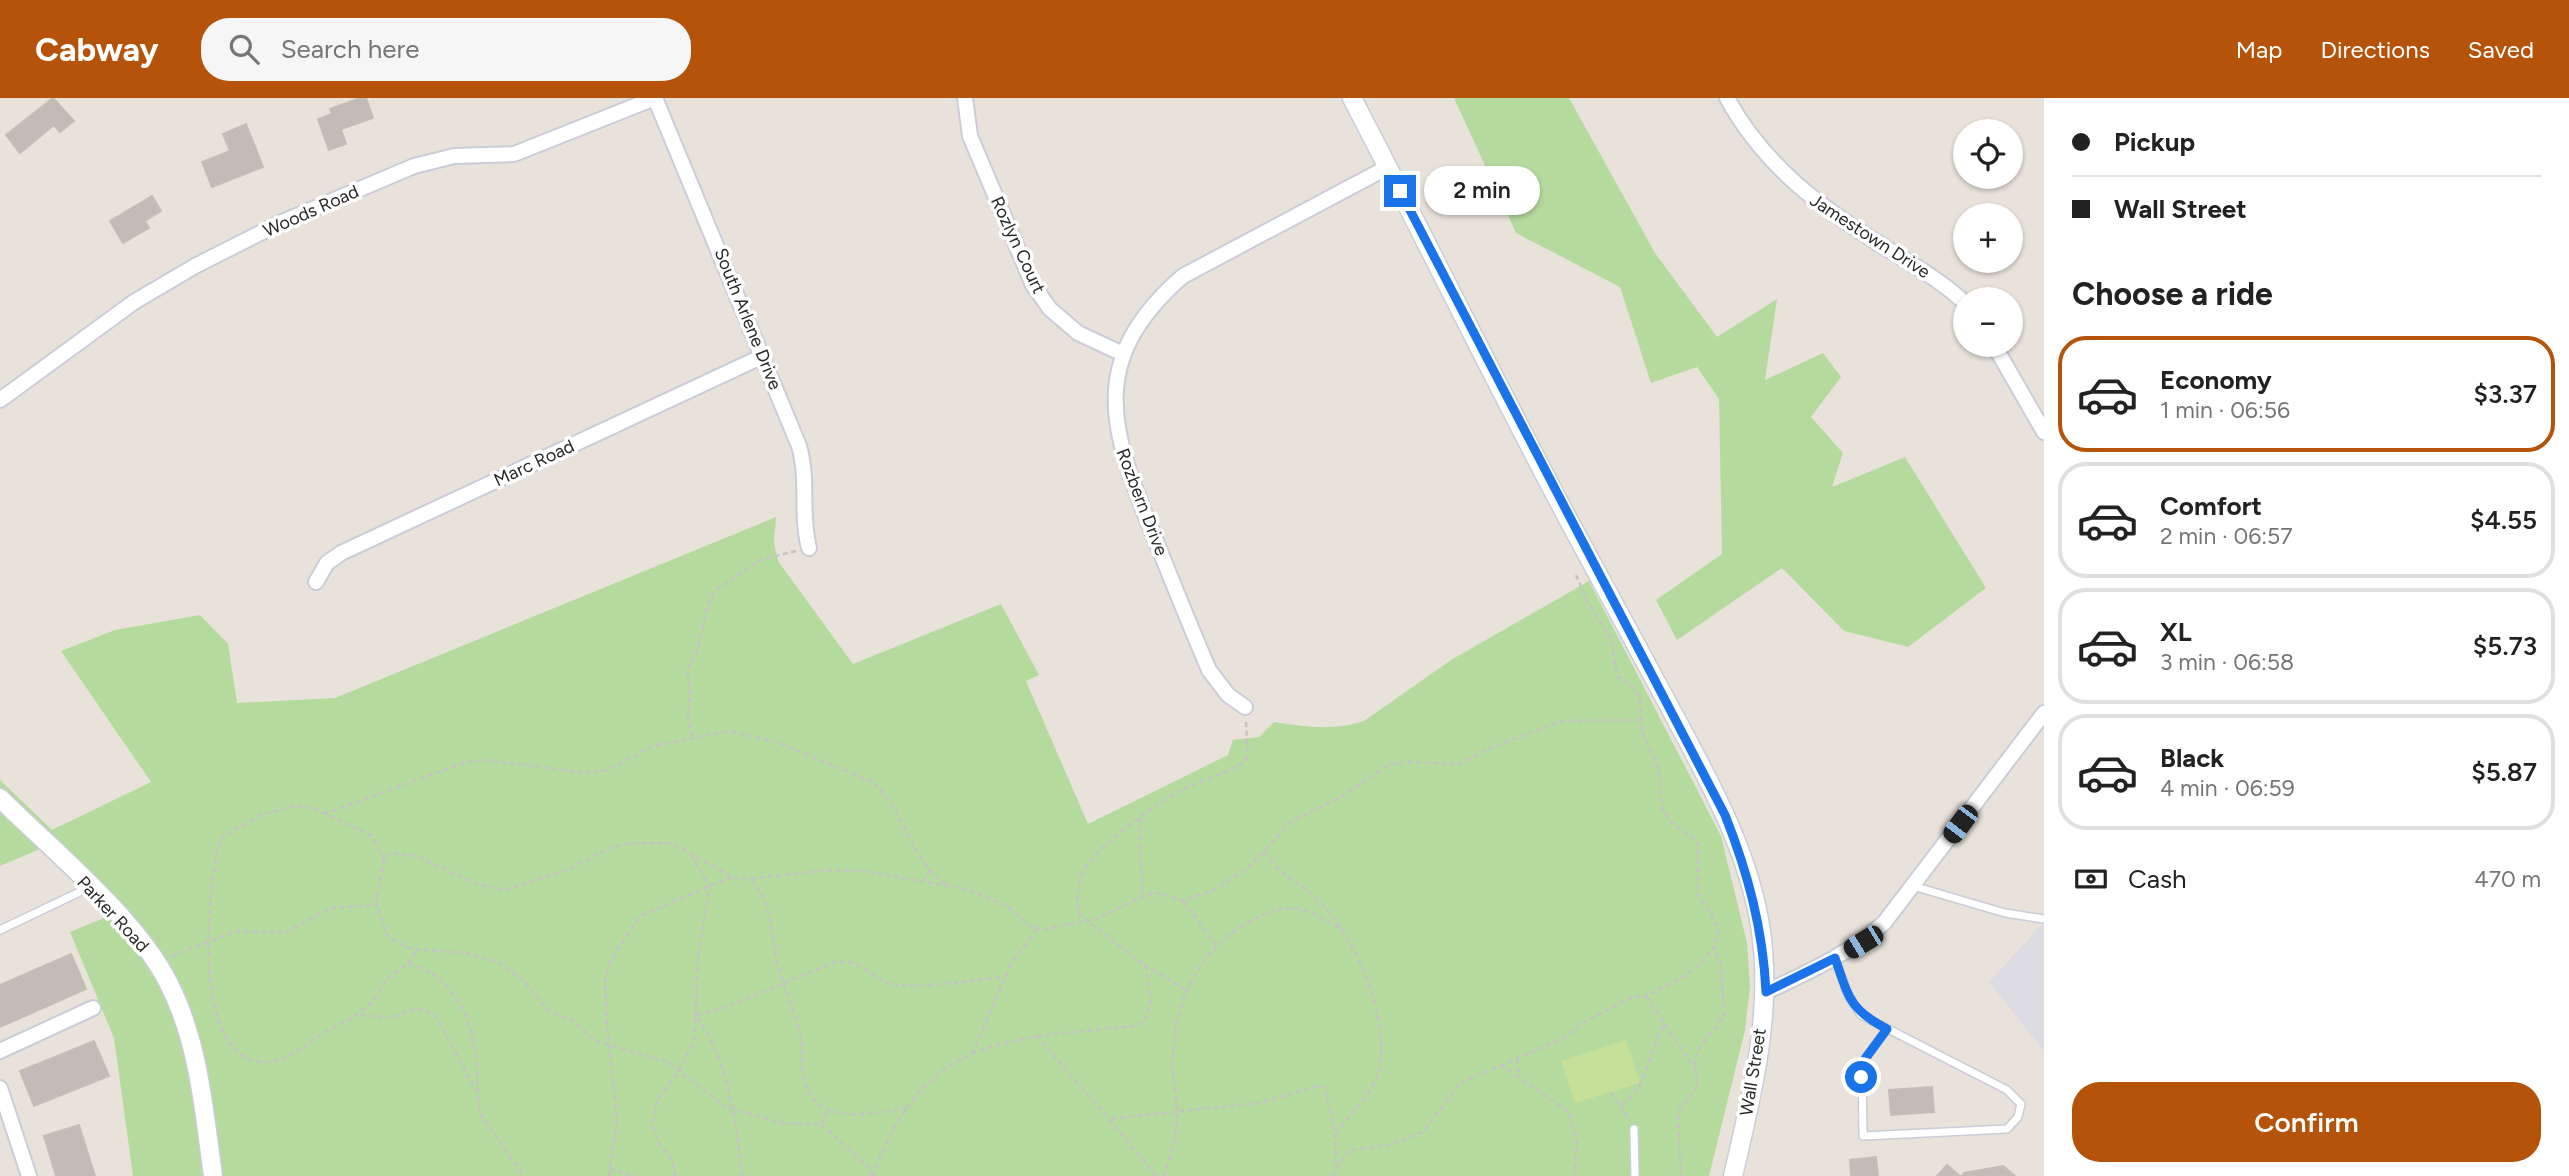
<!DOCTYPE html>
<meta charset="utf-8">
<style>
body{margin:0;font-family:Figtree,sans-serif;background:#f6f6f6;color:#222;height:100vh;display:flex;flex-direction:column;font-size:26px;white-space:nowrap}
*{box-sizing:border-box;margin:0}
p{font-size:23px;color:#767676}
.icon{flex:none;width:38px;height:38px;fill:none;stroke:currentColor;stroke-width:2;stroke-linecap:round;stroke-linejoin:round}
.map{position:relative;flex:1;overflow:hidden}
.sheet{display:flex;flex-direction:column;background:#fff;width:525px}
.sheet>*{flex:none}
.hud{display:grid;align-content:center;height:154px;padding:0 28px;background:#fff}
.controls{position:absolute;left:1953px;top:21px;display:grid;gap:14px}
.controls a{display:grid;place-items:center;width:70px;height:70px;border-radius:50%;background:#fff;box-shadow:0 2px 5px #0004;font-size:35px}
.end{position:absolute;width:32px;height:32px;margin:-16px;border:9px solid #1a73e8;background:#fff;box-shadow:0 0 0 4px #fff}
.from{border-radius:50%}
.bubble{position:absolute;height:49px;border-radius:24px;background:#fff;box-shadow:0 2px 5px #0004;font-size:23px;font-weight:600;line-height:49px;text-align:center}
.car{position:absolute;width:21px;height:42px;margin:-21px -10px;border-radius:9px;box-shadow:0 0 5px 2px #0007;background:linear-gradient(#222 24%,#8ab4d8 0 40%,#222 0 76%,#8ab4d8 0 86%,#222 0)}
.hud b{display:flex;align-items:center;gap:24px;height:66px;font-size:26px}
.hud b+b{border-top:2px solid #e0e0e0}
.hud i{width:18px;height:18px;background:#222}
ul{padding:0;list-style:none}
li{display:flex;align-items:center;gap:21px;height:116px;margin:0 14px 10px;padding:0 14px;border:4px solid #e0e0e0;border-radius:28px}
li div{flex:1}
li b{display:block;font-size:26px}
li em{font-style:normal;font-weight:600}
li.selected{border-color:#b45309}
li>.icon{width:63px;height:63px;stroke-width:1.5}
h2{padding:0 28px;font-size:32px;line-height:84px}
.pay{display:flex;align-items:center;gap:18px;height:77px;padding:0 28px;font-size:26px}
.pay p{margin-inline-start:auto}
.cta{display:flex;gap:14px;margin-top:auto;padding:14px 28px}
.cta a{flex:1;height:80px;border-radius:28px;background:#b45309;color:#fff;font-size:28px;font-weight:600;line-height:80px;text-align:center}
header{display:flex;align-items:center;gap:42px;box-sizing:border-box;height:98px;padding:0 35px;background:#b45309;color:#fff}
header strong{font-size:33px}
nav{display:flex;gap:38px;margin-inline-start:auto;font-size:24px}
.search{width:490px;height:63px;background:#f6f6f6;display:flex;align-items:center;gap:18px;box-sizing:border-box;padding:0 24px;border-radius:28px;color:#767676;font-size:26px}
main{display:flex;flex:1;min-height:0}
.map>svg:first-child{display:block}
.industrial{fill:#dddbe2}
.green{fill:#b5da9d}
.pitch{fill:#c6e09a}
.building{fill:#c1bcb8;stroke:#c4beb5;stroke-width:2}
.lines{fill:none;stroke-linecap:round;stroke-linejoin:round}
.service-casing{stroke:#cacdd8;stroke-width:10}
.minor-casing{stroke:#cacdd8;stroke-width:18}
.tertiary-casing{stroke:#cacdd8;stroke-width:21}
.path{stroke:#c3c3c3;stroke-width:2.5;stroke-dasharray:5 3.5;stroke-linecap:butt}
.service{stroke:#fff;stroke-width:7}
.minor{stroke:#fff;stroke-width:14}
.tertiary{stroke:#fff;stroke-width:18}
.route{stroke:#1a73e8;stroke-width:9}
.labels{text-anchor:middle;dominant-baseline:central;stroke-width:7;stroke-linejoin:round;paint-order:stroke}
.street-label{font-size:18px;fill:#282828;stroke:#fff}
</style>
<header>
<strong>Cabway</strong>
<div class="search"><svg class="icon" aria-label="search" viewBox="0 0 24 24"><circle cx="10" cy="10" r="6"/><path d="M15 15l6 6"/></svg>Search here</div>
<nav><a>Map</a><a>Directions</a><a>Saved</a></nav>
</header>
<main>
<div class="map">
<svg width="2044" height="1078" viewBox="0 0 2044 1078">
<rect width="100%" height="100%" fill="#e9e2db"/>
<path class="industrial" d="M2044 824V953L1989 884Z"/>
<path class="green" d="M1454 0H1569L1655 155 1717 239 1777 201 1765 282 1823 255 1841 279 1811 319 1843 355 1832 389 1905 359 1986 490 1908 549 1844 533 1782 470 1677 542 1656 502 1722 456 1719 301 1697 269 1651 285 1620 189 1516 135Z
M776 419 774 445 778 463 853 566 1001 506 1039 577 1026 583 1088 726 1228 657 1233 642 1259 639 1274 624C1305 629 1334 633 1364 623L1451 562 1589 483 1721 738 1747 845 1750 888 1745 932 1709 1078H133L114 940 70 834 116 815 49 747 0 768V682L52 732 151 684 61 553 115 532 200 517 228 546 237 605 335 600Z"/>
<path class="pitch" d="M1626 942 1640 985 1575 1005 1561 963Z"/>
<path class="building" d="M53 0 74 23 60 34 54 27 20 55 6 37Z
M360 0H366L373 20 341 31 346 46 329 52 318 21 332 16 330 11Z
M246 26 263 69 212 89 202 64 230 53 223 36Z
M152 98 161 113 145 123 149 130 123 145 110 123Z
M71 856 86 891 0 929V887Z
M94 943 109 978 34 1008 20 973Z
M1932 989 1934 1014 1891 1017 1889 992Z
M79 1027 95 1078H56L44 1038Z
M1876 1059 1878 1078H1851L1850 1062Z
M1947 1067 1960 1078H1937Z
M2003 1068 2015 1078H1962L1964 1075Z"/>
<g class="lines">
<g class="service-casing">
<path id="service" d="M1913 788 2005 815 2044 821
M0 832 90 789
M1835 860 1848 897 1861 917 2007 992 2021 1006 2018 1019 2007 1031 1863 1038 1862 965 1887 931
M1634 1031 1635 1078"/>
</g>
<g class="minor-casing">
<path id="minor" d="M655 0 799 348C809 382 800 416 809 450
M965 0 970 38 1033 187 1050 211 1078 235 1123 256
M1727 0C1764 68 1821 110 1886 150 1913 167 1942 183 1965 205
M1994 247 2044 334
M0 302 134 204 195 168 280 125 414 68 454 58 514 56 655 0
M316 484 327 465 341 455 763 258
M1245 609 1228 597 1209 572C1190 528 1172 483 1154 438 1111 334 1085 263 1183 178L1388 69
M1766 894C1808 874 1849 856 1884 825L2044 615
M0 953 93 910
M0 990 29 1078"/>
</g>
<g class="tertiary-casing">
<path id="tertiary" d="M1352 0C1425 140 1494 282 1568 421 1601 482 1634 543 1667 604 1704 674 1747 747 1760 827 1774 911 1752 997 1733 1078
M0 700C53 753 136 820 169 886 199 945 204 1013 213 1078"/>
</g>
<path class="path" d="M1576 477 1588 505 1611 541 1617 578 1631 587 1640 599 1642 634 1658 669 1662 710 1670 723 1693 740 1698 748V797L1719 829 1713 848 1721 866 1724 918 1699 950 1695 961 1697 989 1680 1011 1678 1022 1681 1078
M692 638 688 620 690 591 687 572 697 554 707 509 715 493 760 462 796 453
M324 716 466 664 485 662 585 675 608 672 652 648 729 633 777 644 870 683C906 709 910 765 948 787
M1140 720 1142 799
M1265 754C1284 783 1298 781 1319 803 1356 838 1394 928 1377 979 1369 1000 1348 1017 1337 1035
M384 761 372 738 314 710 293 708 260 717 221 740C207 786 188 969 268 964 293 962 309 942 329 932 347 922 363 916 376 899 380 894 382 886 387 881 401 868 408 871 416 852
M751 782C773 806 771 838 778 868 784 892 796 915 801 940 804 954 800 968 804 982 817 1029 870 1016 906 1010
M923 784 930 772
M1183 803 1217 848
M172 858 236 833 284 835 331 810 377 807
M409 866C457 879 473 924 477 970 478 987 476 1003 482 1019L524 1078
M1144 867 1186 892
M1646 898 1695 971
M361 917 392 920 418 910 436 918 476 993
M1036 937 1109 1021
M972 956 1012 864 1038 830
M1517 961 1519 979
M1501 967 1569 1014 1577 1045 1574 1078
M1610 994 1630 1022
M1622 1007C1651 983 1646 957 1665 926
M821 1026 827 1014
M610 1071 636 1078
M609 1078 617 1020 607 927 605 881 610 863 640 818 731 779
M675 1078 672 1061 659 1046 652 1026 657 1003 679 973 694 942 699 848 710 790 692 758
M742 1078C736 1021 729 965 696 917L726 909 835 864C864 861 866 877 889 885 912 893 978 881 1005 879
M873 1078 866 1067 821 1026 782 1025 726 1009 668 964 596 943 572 922 549 913 524 883 499 864 466 855 411 851 397 844 387 837 376 804 384 761 391 755 417 758 476 786 504 792 565 773 609 750 630 745H673L731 779 746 781 828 772 863 773 966 791 1007 808 1031 829 1045 831 1096 821 1148 796 1159 795 1183 803 1214 792 1248 770 1292 723 1341 699 1388 667 1407 664 1460 666 1490 650 1562 623 1641 622
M873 1078C924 936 1005 942 1134 928L1143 925 1151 905 1146 869 1080 817C1075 803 1077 783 1085 770 1098 748 1156 705 1180 693 1201 682 1224 677 1244 664L1248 658 1246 624
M1156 1078 1109 1021 1259 1005 1317 988 1324 989 1335 1034 1336 1069
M1164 1078C1168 1063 1175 1047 1176 1031 1179 1011 1173 988 1173 967 1172 910 1196 852 1249 824 1290 802 1305 808 1342 832
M1332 1078 1349 1052 1388 1047 1423 1034 1460 985 1562 941 1584 924 1634 898 1642 900C1668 886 1697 877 1712 850"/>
<use href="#service" class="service"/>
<use href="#minor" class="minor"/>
<use href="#tertiary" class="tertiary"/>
</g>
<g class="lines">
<path class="route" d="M1400 93 1725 717C1748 775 1763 831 1766 894L1835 860C1849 900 1849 911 1887 931L1862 965 1861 979"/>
</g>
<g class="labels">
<g class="street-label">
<text transform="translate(311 113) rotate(-24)">Woods Road</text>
<text transform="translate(1870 138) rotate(33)">Jamestown Drive</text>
<text transform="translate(1018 147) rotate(65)">Rozlyn Court</text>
<text transform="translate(748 221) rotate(68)">South Arlene Drive</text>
<text transform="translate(534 365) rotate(-25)">Marc Road</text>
<text transform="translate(1142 404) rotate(69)">Rozbern Drive</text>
<text transform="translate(113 816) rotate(47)">Parker Road</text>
<text transform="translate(1753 974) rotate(-81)">Wall Street</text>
</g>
</g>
</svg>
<div class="controls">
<a><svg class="icon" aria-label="locate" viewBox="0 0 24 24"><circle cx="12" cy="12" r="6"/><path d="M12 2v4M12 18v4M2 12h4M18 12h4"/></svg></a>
<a>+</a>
<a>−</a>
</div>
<i class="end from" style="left:1861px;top:979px"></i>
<i class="end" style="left:1400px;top:93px"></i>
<div class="bubble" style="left:1424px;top:68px;width:116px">2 min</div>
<i class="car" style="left:1960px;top:726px;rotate:217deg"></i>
<i class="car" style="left:1863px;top:844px;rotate:239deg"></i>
</div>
<section class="sheet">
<div class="hud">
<b><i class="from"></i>Pickup</b>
<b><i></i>Wall Street</b>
</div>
<h2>Choose a ride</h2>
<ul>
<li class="selected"><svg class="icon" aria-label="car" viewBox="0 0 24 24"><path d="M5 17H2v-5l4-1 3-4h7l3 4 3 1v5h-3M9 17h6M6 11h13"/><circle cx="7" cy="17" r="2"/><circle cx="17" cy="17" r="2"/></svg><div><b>Economy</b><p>1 min · 06:56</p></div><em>$3.37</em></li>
<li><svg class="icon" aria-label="car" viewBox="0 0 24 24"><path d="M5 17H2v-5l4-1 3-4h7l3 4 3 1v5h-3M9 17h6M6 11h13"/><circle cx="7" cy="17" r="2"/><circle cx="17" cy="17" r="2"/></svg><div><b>Comfort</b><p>2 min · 06:57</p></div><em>$4.55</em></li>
<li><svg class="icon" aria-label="car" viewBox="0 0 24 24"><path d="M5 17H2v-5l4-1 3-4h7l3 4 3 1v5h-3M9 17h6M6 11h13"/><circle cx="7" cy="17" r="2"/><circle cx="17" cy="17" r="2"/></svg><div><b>XL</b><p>3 min · 06:58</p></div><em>$5.73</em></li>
<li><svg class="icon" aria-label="car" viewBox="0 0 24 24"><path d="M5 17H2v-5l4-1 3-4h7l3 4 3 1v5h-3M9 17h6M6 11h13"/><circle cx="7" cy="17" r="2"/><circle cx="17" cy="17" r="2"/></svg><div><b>Black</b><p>4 min · 06:59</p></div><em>$5.87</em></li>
</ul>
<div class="pay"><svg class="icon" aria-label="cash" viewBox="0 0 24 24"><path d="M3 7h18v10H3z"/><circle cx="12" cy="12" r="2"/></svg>Cash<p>470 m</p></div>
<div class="cta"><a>Confirm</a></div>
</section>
</main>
